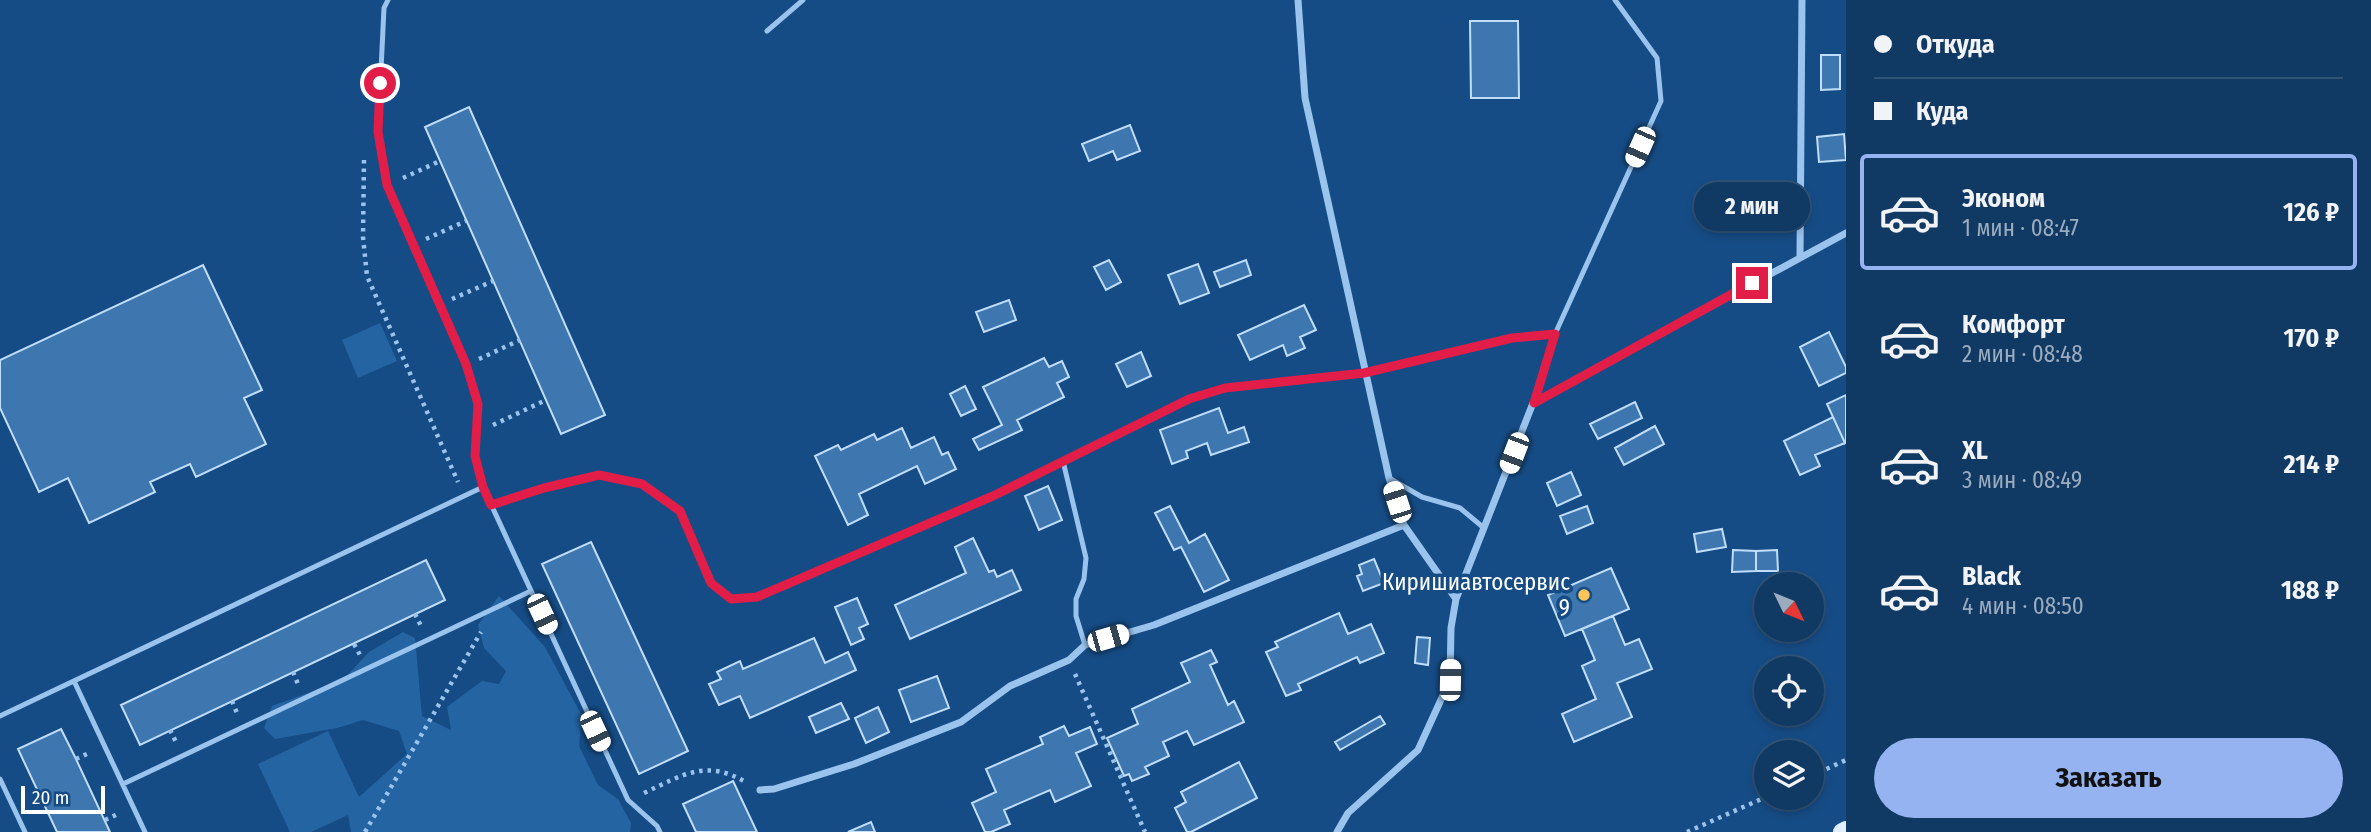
<!DOCTYPE html>
<html lang="ru">
<meta charset="utf-8">
<style>
body{margin:0;font-family:"Fira Sans Condensed",sans-serif;background:#19406a;color:#f1f3f6;height:100vh;display:flex;flex-direction:column;font-size:26px;white-space:nowrap}
*{box-sizing:border-box;margin:0}
p{font-size:23px;color:#9cacbf}
.icon{flex:none;width:38px;height:38px;fill:none;stroke:currentColor;stroke-width:2;stroke-linecap:round;stroke-linejoin:round}
.map{position:relative;flex:1;overflow:hidden}
.details{display:flex;flex-direction:column;background:#103964;width:525px}
.details>*{flex:none}
.banner{display:grid;align-content:center;height:154px;padding:0 28px;background:#103964}
.needle{width:46px;rotate:133deg}
.fabs{position:absolute;left:1754px;top:572px;display:grid;gap:14px}
.fabs a{display:grid;place-items:center;width:70px;height:70px;border-radius:50%;background:#103964;box-shadow:0 4px 10px #0003,0 0 0 2px #305378;font-size:35px}
.scale{position:absolute;left:21px;bottom:18px;width:84px;box-sizing:border-box;padding-left:7px;border:4px solid #fff;border-top:0;font-size:19px;line-height:24px;white-space:nowrap;color:#fff;-webkit-text-stroke:5px #164c85;paint-order:stroke}
.end{position:absolute;width:32px;height:32px;margin:-16px;border:9px solid #e11d48;background:#fff;box-shadow:0 0 0 4px #fff}
.from{border-radius:50%}
.bubble{position:absolute;height:49px;border-radius:24px;background:#103964;box-shadow:0 4px 10px #0003,0 0 0 2px #305378;font-size:23px;font-weight:700;line-height:49px;text-align:center}
.car{position:absolute;width:21px;height:42px;margin:-21px -10px;border-radius:9px;box-shadow:0 0 5px 2px #0007;background:linear-gradient(#fff 24%,#345 0 40%,#fff 0 76%,#345 0 86%,#fff 0)}
.banner b{display:flex;align-items:center;gap:24px;height:66px;font-size:26px}
.banner b+b{border-top:2px solid #305378}
.banner i{width:18px;height:18px;background:#f1f3f6}
ul{padding:0;list-style:none}
li{display:flex;align-items:center;gap:21px;height:116px;margin:0 14px 10px;padding:0 14px;border:4px solid transparent;border-radius:7px}
li div{flex:1}
li b{display:block;font-size:26px}
li em{font-style:normal;font-weight:700}
li.current{border-color:#95b2f1}
li>.icon{width:63px;height:63px;stroke-width:1.5}
.primary-button{display:flex;gap:14px;margin-top:auto;padding:14px 28px}
.primary-button a{flex:1;height:80px;border-radius:42px;background:#95b2f1;color:#111;font-size:28px;font-weight:700;line-height:80px;text-align:center}
main{display:flex;flex:1;min-height:0}
.map>svg:first-child{display:block}
.green{fill:#2464a2}
.building{fill:#3e76af;stroke:#c0ddfa;stroke-width:2}
.lines{fill:none;stroke-linecap:round;stroke-linejoin:round}
.path{stroke:#9ac4ed;stroke-width:4.5;stroke-dasharray:3.5 5;stroke-linecap:butt}
.lane{stroke:#9ac4ed;stroke-width:5}
.street{stroke:#9ac4ed;stroke-width:7}
.primary{stroke:#e1eeff;stroke-width:18}
.route{stroke:#e11d48;stroke-width:9}
.poi-dot{fill:#ffc657;stroke:#164c85;stroke-width:2.5}
.labels{text-anchor:middle;dominant-baseline:central;stroke-width:7;stroke-linejoin:round;paint-order:stroke}
.poi-label{font-size:23px;fill:#fff;stroke:#164c85;text-anchor:end}
</style>
<main>
<div class="map">
<svg width="1846" height="832" viewBox="0 0 1846 832">
<rect width="100%" height="100%" fill="#164c85"/>
<path class="green" d="M380 323 397 361 358 378 342 340Z
M499 596 545 647 582 716 579 746 598 785 618 799 631 823 630 832H351L348 815 311 832H290L258 764 328 731 359 797 407 754 399 731 363 720 337 728 275 739 264 728 272 706 343 680 369 652 403 632 415 638 422 716 451 730 447 707 482 681 499 684 506 671 484 648 478 625Z"/>
<path class="building" d="M1470 21H1518L1519 98H1471Z
M1821 55H1840V89L1821 90Z
M469 107 605 415 561 434 425 127Z
M1130 125 1140 151 1117 160 1113 151 1089 161 1082 144Z
M1844 134 1846 160 1819 162 1817 137Z
M1109 260 1121 282 1106 290 1094 267Z
M1246 260 1251 275 1220 287 1214 272Z
M1198 264 1209 293 1180 304 1168 275Z
M203 265 262 390 244 398 266 444 196 477 190 464 150 482 155 492 89 523 68 478 39 492 0 408V360Z
M1009 300 1016 320 984 332 976 312Z
M1304 305 1316 330 1300 337 1305 348 1287 356 1283 345 1250 360 1238 335Z
M1829 332 1846 367V373L1819 386 1800 347Z
M1141 352 1151 376 1127 387 1116 364Z
M1044 358 1049 367 1062 361 1069 377 1057 383 1064 397 1017 420 1022 430 979 450 973 439 1002 425 983 387Z
M965 386 976 409 961 416 950 394Z
M1846 395V442L1845 443 1827 404Z
M1635 402 1642 418 1598 439 1590 424Z
M1219 408 1228 433 1244 427 1249 442 1211 455 1207 443 1186 451 1188 458 1172 464 1160 430Z
M1833 417 1845 443 1815 455 1820 466 1800 475 1784 441Z
M1655 426 1664 444 1624 465 1615 448Z
M902 428 911 448 934 437 942 455 948 452 956 469 925 484 917 466 859 494 868 515 848 525 815 456 838 445 841 450 874 434 877 440Z
M1571 472 1581 495 1557 506 1547 483Z
M1048 486 1062 520 1039 530 1025 496Z
M1170 506 1189 543 1205 534 1229 580 1204 592 1181 547 1174 550 1155 513Z
M1587 506 1593 523 1567 534 1560 516Z
M1722 529 1726 547 1697 552 1694 534Z
M973 538 989 572 994 570 997 577 1012 570 1021 590 910 639 895 605 966 573 955 547Z
M591 542 688 751 639 774 542 564Z
M1733 550 1756 551V571L1732 572Z
M1777 550 1778 571H1756V551Z
M1374 559 1384 583 1363 591 1357 576 1362 574 1359 565Z
M426 560 445 600 140 745 121 705Z
M1611 568 1629 609 1565 636 1548 595Z
M857 598 868 624 859 628 864 639 851 645 835 607Z
M1339 613 1348 634 1371 624 1384 653 1360 663 1357 657 1298 684 1301 690 1286 696 1266 652 1278 647 1275 642Z
M1613 616 1625 645 1639 639 1652 669 1617 683 1632 717 1574 742 1562 714 1596 699 1582 666 1595 660 1582 629Z
M1417 637 1430 638 1428 665 1415 663Z
M814 638 825 663 848 652 856 670 750 718 740 696 719 705 709 684 721 679 717 672 740 661 743 669Z
M1211 650 1217 662 1210 665 1228 705 1234 701 1244 722 1194 745 1187 731 1163 742 1169 756 1145 767 1149 774 1132 781 1129 774 1124 776 1107 738 1138 724 1132 709 1190 682 1181 663Z
M937 676 949 708 911 722 899 690Z
M841 703 849 719 816 733 809 717Z
M878 707 889 732 866 743 855 718Z
M1380 716 1385 724 1340 750 1335 742Z
M1064 726 1069 736 1090 727 1097 744 1076 753 1091 786 1055 802 1050 790 1004 810 1010 824 991 832H985L972 803 996 792 986 769 1043 744 1040 737Z
M61 729 76 759 110 832H57L18 749Z
M1239 762 1257 798 1191 832H1187L1175 808 1186 802 1181 792Z
M733 781 757 832H696L683 804Z
M871 822 875 832H848Z"/>
<g class="lines">
<path class="path" d="M364 160 363 237 367 276 458 482
M403 178 440 161
M426 239 466 221
M452 299 493 281
M479 359 520 340
M493 425 546 400
M415 614 421 626
M354 644 360 655
M293 672 298 684
M1075 674 1145 832
M232 701 237 713
M170 730 176 742
M76 759 91 752
M1811 776 1846 760
M644 793C683 775 706 758 747 783
M105 820 120 813
M365 832 481 632
M1687 832 1766 797"/>
<path class="lane" d="M388 0 384 8 378 132 387 185 466 364 478 404 475 456 483 487 628 800 657 826 660 832
M767 31 803 0
M1364 373 1512 338 1555 334
M1534 402 1555 334 1661 101 1657 58 1615 0
M1063 461 1086 558 1084 579 1076 599V616L1085 645
M1389 478 1422 497 1460 508 1484 528
M491 505 544 488 599 475 642 483 680 511 711 583 731 599
M74 681 145 832
M0 716 483 487
M0 779 25 832
M123 784 531 591"/>
<path class="street" d="M1298 0 1305 98 1389 478 1404 525 1456 599 1451 628 1450 680 1418 750 1348 813 1337 832
M1800 257 1802 0
M731 599 757 597 993 496 1189 399 1225 388 1364 373
M1456 599 1533 403 1846 233
M760 790 774 789 854 764 961 722 1010 686 1069 660 1085 645 1154 625 1404 525"/>
<path class="primary" d="M1842 832 1846 830"/>
</g>
<g class="lines">
<path class="route" d="M380 83 378 132 387 185 466 364 478 404 475 456 483 487 491 505 544 488 599 475 642 484 680 511 711 583 731 599 757 597 993 496 1189 399 1225 388 1364 373 1512 338 1555 334 1534 403 1752 283"/>
</g>
<circle class="poi-dot" cx="1584" cy="595" r="7"/>
<g class="labels">
<g class="poi-label">
<text x="1570" y="582">Киришиавтосервис<tspan x="1570" dy="26">9</tspan></text>
</g>
</g>
</svg>
<div class="fabs">
<a><svg class="needle" viewBox="-14 -14 28 28"><path d="M0-13l5 13h-10z" fill="#e53935"/><path d="M0 13l5-13h-10z" fill="#9cacbf"/></svg></a>
<a><svg class="icon" aria-label="locate" viewBox="0 0 24 24"><circle cx="12" cy="12" r="6"/><path d="M12 2v4M12 18v4M2 12h4M18 12h4"/></svg></a>
<a><svg class="icon" aria-label="layers" viewBox="0 0 24 24"><path d="M12 4l9 5-9 5-9-5zM3 14l9 5 9-5"/></svg></a>
</div>
<div class="scale">20 m</div>
<i class="end from" style="left:380px;top:83px"></i>
<i class="end" style="left:1752px;top:283px"></i>
<div class="bubble" style="left:1694px;top:182px;width:116px">2 мин</div>
<i class="car" style="left:1640px;top:147px;rotate:204deg"></i>
<i class="car" style="left:1514px;top:453px;rotate:201deg"></i>
<i class="car" style="left:1397px;top:502px;rotate:342deg"></i>
<i class="car" style="left:542px;top:614px;rotate:155deg"></i>
<i class="car" style="left:1108px;top:638px;rotate:74deg"></i>
<i class="car" style="left:1450px;top:680px;rotate:1deg"></i>
<i class="car" style="left:595px;top:731px;rotate:155deg"></i>
</div>
<section class="details">
<div class="banner">
<b><i class="from"></i>Откуда</b>
<b><i></i>Куда</b>
</div>
<ul>
<li class="current"><svg class="icon" aria-label="car" viewBox="0 0 24 24"><path d="M5 17H2v-5l4-1 3-4h7l3 4 3 1v5h-3M9 17h6M6 11h13"/><circle cx="7" cy="17" r="2"/><circle cx="17" cy="17" r="2"/></svg><div><b>Эконом</b><p>1 мин · 08:47</p></div><em>126 ₽</em></li>
<li><svg class="icon" aria-label="car" viewBox="0 0 24 24"><path d="M5 17H2v-5l4-1 3-4h7l3 4 3 1v5h-3M9 17h6M6 11h13"/><circle cx="7" cy="17" r="2"/><circle cx="17" cy="17" r="2"/></svg><div><b>Комфорт</b><p>2 мин · 08:48</p></div><em>170 ₽</em></li>
<li><svg class="icon" aria-label="car" viewBox="0 0 24 24"><path d="M5 17H2v-5l4-1 3-4h7l3 4 3 1v5h-3M9 17h6M6 11h13"/><circle cx="7" cy="17" r="2"/><circle cx="17" cy="17" r="2"/></svg><div><b>XL</b><p>3 мин · 08:49</p></div><em>214 ₽</em></li>
<li><svg class="icon" aria-label="car" viewBox="0 0 24 24"><path d="M5 17H2v-5l4-1 3-4h7l3 4 3 1v5h-3M9 17h6M6 11h13"/><circle cx="7" cy="17" r="2"/><circle cx="17" cy="17" r="2"/></svg><div><b>Black</b><p>4 мин · 08:50</p></div><em>188 ₽</em></li>
</ul>
<div class="primary-button"><a>Заказать</a></div>
</section>
</main>
